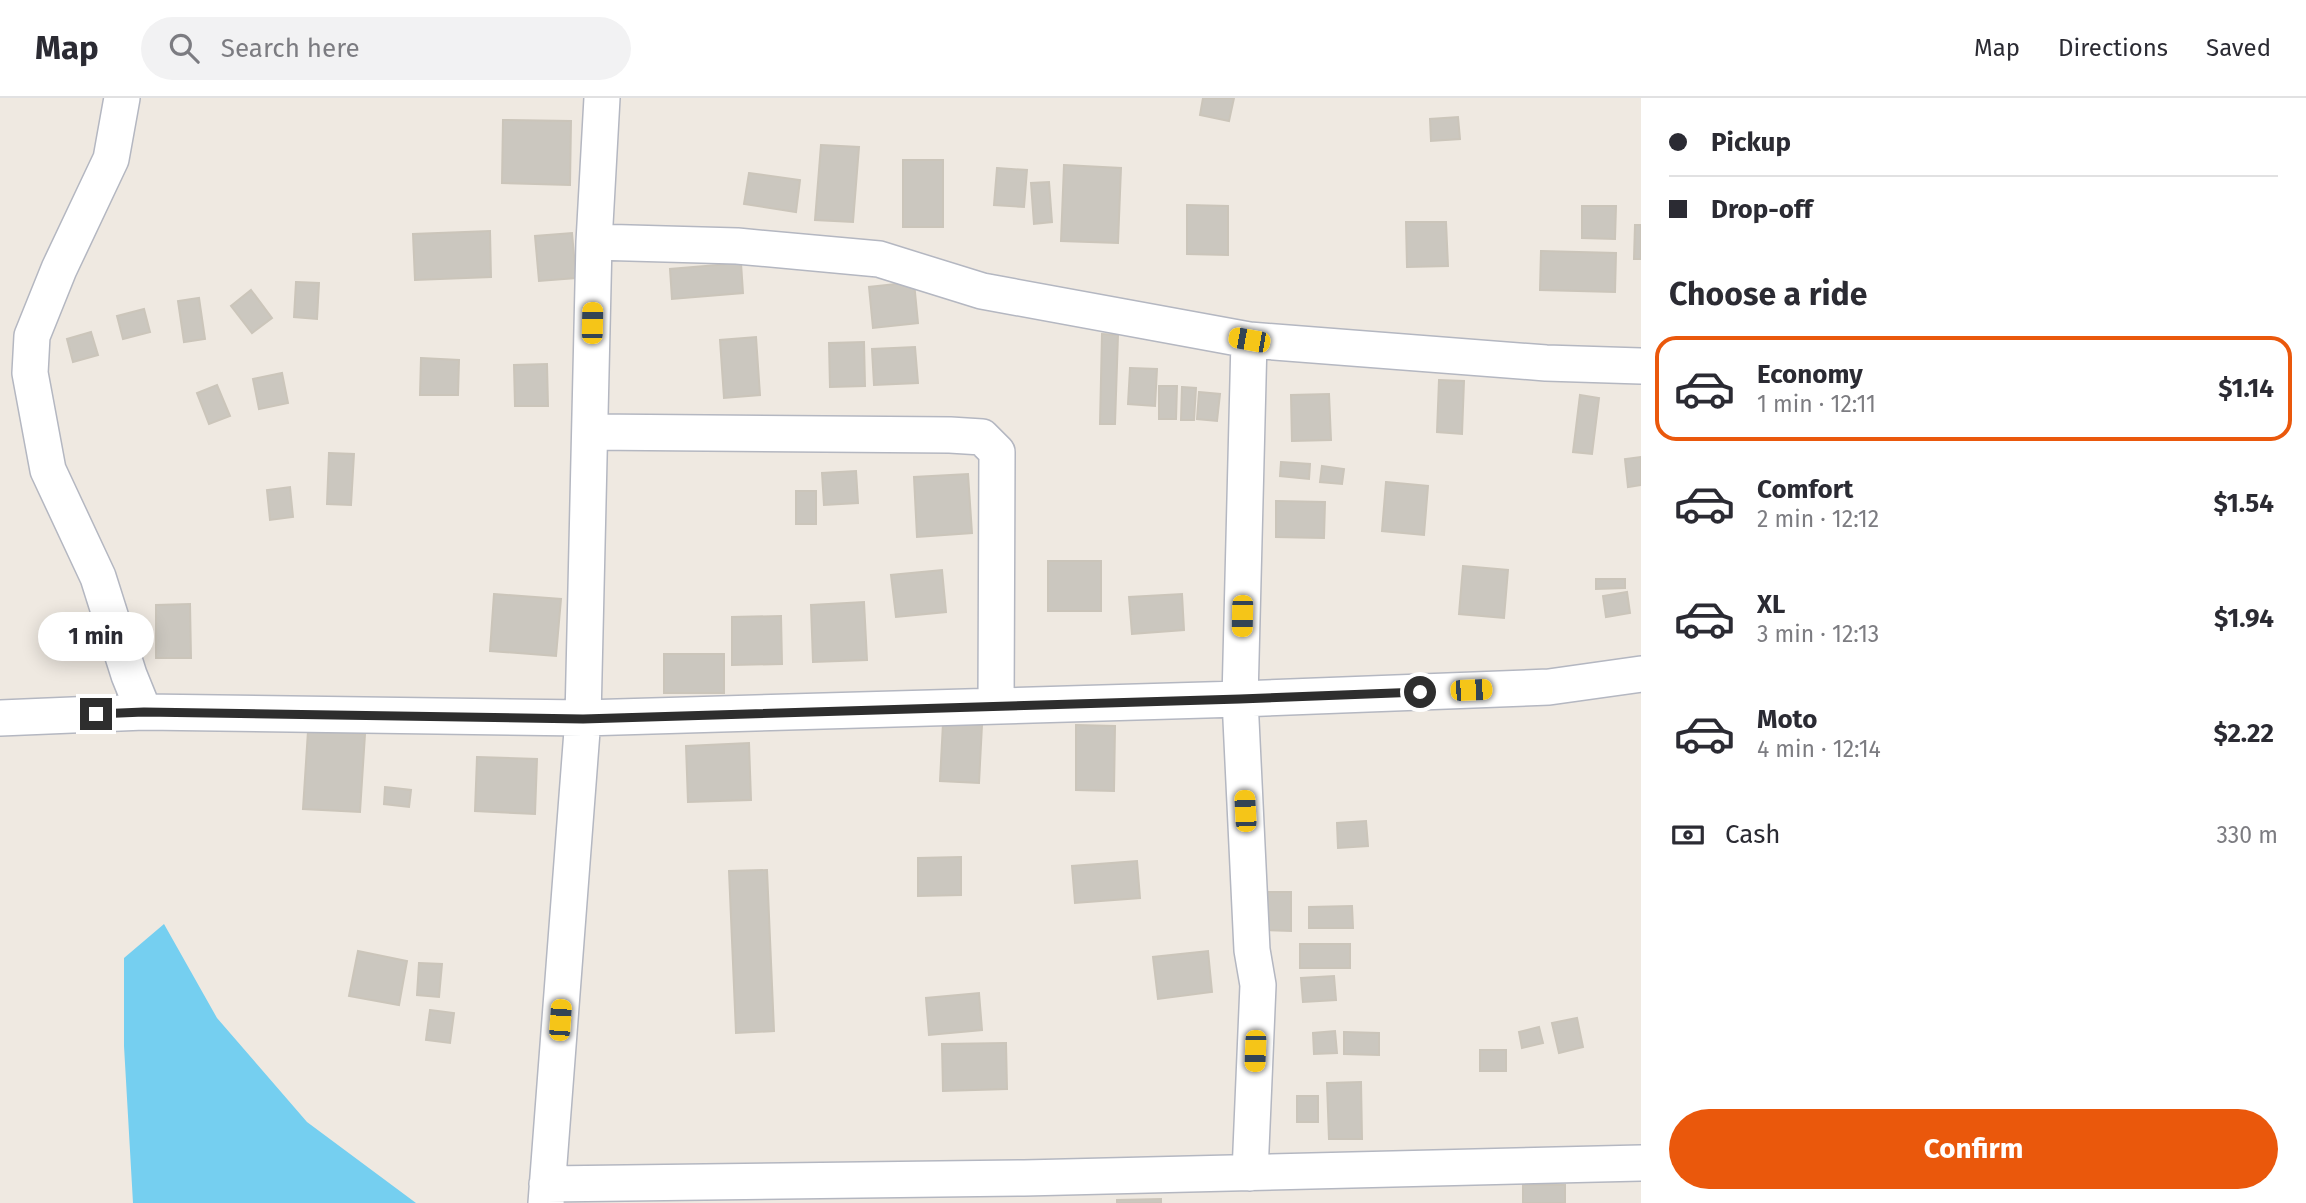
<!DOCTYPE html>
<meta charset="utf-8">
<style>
body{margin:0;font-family:"Fira Sans",sans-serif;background:#f2f2f3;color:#2b2b33;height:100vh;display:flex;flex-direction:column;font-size:26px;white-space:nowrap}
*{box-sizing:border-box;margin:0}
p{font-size:23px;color:#7c7c81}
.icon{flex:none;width:38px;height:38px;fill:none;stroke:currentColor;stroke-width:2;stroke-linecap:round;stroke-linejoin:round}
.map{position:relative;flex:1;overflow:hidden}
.details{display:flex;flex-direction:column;background:#fff;width:665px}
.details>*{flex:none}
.banner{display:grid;align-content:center;height:154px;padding:0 28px;background:#fff}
.end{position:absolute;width:32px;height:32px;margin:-16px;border:9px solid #2e2e2e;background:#fff;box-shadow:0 0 0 4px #fff}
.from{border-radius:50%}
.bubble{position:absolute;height:49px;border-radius:24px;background:#fff;box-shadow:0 4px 18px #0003;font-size:23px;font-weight:700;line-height:49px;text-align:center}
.car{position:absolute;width:21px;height:42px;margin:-21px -10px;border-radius:9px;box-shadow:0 0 5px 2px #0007;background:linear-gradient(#f5c518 24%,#345 0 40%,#f5c518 0 76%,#345 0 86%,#f5c518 0)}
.banner b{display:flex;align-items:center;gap:24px;height:66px;font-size:26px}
.banner b+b{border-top:2px solid #e1e1e2}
.banner i{width:18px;height:18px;background:#2b2b33}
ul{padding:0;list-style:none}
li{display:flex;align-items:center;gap:21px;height:105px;margin:0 14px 10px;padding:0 14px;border:4px solid transparent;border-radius:21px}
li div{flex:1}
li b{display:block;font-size:26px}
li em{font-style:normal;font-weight:700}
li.active{border-color:#ea580c}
li>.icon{width:63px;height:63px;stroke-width:1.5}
h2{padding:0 28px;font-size:32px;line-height:84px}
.pay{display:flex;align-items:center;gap:18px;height:77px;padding:0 28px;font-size:26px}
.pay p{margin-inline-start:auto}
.cta{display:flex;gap:14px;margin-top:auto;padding:14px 28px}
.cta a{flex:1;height:80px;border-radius:42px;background:#ea580c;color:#fff;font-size:28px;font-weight:700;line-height:80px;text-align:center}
header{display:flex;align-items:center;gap:42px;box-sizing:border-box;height:98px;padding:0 35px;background:#fff;border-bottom:2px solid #e1e1e2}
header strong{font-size:33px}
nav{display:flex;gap:38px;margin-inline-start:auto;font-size:24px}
.search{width:490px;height:63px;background:#f2f2f3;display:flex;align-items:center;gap:18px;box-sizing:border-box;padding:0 24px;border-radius:38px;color:#7c7c81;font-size:26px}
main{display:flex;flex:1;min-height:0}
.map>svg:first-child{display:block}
.water{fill:#75cff0}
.building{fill:#cbc7bf;stroke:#cbc5ba;stroke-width:2}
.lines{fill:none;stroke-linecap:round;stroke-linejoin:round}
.minor-casing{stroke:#b4b7c1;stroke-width:38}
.minor{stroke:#fff;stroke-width:35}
.route{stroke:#2e2e2e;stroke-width:9}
</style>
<header>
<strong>Map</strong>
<div class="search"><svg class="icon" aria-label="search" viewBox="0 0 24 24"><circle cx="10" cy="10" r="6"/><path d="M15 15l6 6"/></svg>Search here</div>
<nav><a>Map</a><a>Directions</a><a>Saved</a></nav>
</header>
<main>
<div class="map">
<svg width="1641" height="1105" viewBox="0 0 1641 1105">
<rect width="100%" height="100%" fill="#efe9e1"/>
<path class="water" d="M164 826 217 920 307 1024 416 1105H133L124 948V860Z"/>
<path class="building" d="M1203 0H1234L1229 23 1200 17Z
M1458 19 1460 41 1431 43 1430 21Z
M503 22 571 23 570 87 502 85Z
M821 47 859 49 853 124 815 122Z
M903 62H943V129H903Z
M1064 67 1121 70 1118 145 1061 143Z
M997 70 1027 72 1024 109 994 107Z
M749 75 800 82 796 114 744 106Z
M1049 84 1052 124 1034 126 1031 85Z
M1187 107 1228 108V157L1187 156Z
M1582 108H1616L1615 141 1582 140Z
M1406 124H1446L1448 168 1407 169Z
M1635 127H1641V161H1634Z
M490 133 491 179 415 182 413 136Z
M572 135 576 180 539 183 535 138Z
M1541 153 1616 155 1615 194 1540 192Z
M741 165 743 195 672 201 670 171Z
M296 184 319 185 317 221 294 219Z
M914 184 918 225 873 230 869 189Z
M251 192 272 220 252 235 231 208Z
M199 200 205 241 184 244 178 203Z
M144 211 150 234 123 241 117 218Z
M91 234 98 257 73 264 67 241Z
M1102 236 1118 237 1115 326H1100Z
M756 239 760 297 724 300 720 242Z
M864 244 865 288 830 289 829 245Z
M915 249 918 285 874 287 872 251Z
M421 260 459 262 458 297H420Z
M547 266 548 308H515L514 267Z
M1130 270 1157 271 1155 308 1128 306Z
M282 275 288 305 259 311 253 281Z
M1439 282 1464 283 1462 336 1437 334Z
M217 287 230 318 209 326 197 295Z
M1159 288H1177L1176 321H1159Z
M1182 289 1196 290 1194 322H1181Z
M1199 294 1220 296 1217 323 1197 321Z
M1329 296 1331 342 1292 343 1291 297Z
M1580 297 1599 300 1592 356 1573 354Z
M329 355 354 356 351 407 327 406Z
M1641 359V387L1628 389 1625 361Z
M1281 364 1310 366 1309 381 1280 378Z
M1322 368 1344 371 1342 386 1320 384Z
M856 373 858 405 824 407 822 375Z
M968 376 972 435 917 439 914 379Z
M1386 384 1428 388 1424 437 1382 433Z
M290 389 293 419 270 422 267 392Z
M796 393H816V426H796Z
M1276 403 1325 404 1324 440 1276 439Z
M1048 463H1101V513H1048Z
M1463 468 1508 472 1504 520 1459 516Z
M942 472 946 514 896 519 891 477Z
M1596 481H1625V490L1596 491Z
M1627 494 1630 515 1606 519 1603 498Z
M494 496 561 501 556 558 490 553Z
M1182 496 1184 532 1132 536 1129 499Z
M864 504 867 562 813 564 811 507Z
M190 506 191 560H156V507Z
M781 518 782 566 732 567V519Z
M664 556H724V595H664Z
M943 625 982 627 979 685 940 683Z
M1076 627 1115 628 1114 693 1076 692Z
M308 633 365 636 360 714 303 711Z
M749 645 751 702 688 704 686 648Z
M477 659 537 661 535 716 475 713Z
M385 689 411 692 409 709 384 706Z
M1366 723 1368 748 1338 750 1337 725Z
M961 759V797L918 798V760Z
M1137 763 1140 800 1075 805 1072 768Z
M767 772 774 933 736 935 729 773Z
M1264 794H1291V833L1264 832Z
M1352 808 1353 830H1309V809Z
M1300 846H1350V870H1300Z
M358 853 407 863 399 907 349 898Z
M1208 853 1212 894 1158 901 1153 859Z
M419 865 442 866 439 899 417 897Z
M1334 878 1336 902 1303 904 1301 880Z
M979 895 982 932 929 937 926 900Z
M430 912 454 915 450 945 426 942Z
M1577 920 1583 949 1559 955 1552 925Z
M1539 929 1543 945 1522 950 1519 934Z
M1335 933 1337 955 1314 956 1313 935Z
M1344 934 1379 935V957L1344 956Z
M1006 945 1007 991 943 993 942 946Z
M1480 952H1506V973H1480Z
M1361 984 1362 1041H1329L1327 985Z
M1297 998H1318V1024H1297Z
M1523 1087H1565V1105H1523Z
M1161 1101V1105H1117V1102Z"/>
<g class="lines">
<g class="minor-casing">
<path id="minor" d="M122 0 111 61 59 171 32 238 30 275 48 372 98 479 129 577 144 614
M594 144 737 148 879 161 982 193 1249 242 1546 265 1641 268
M1249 242 1240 601 1252 852 1258 887 1250 1075
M590 334 950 337 982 339 997 354 996 608
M0 620 144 614 583 620 1240 601 1549 589 1641 576
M547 1086 1024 1080 1641 1065
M546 1105 583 620 594 144 602 0"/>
</g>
<use href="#minor" class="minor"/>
</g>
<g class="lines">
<path class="route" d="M96 616 144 614 583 621 1240 601 1420 594"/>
</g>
</svg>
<i class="end from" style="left:1420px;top:594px"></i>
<i class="end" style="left:96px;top:616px"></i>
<div class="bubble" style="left:38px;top:514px;width:116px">1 min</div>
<i class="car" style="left:592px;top:225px;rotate:1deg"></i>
<i class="car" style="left:1249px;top:242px;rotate:280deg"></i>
<i class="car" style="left:1242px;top:518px;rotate:181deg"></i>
<i class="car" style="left:1471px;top:592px;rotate:88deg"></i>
<i class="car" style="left:1245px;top:713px;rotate:357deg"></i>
<i class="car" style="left:560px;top:922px;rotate:4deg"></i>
<i class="car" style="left:1255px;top:953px;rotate:182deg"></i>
</div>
<section class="details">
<div class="banner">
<b><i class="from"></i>Pickup</b>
<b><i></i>Drop-off</b>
</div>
<h2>Choose a ride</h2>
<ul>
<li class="active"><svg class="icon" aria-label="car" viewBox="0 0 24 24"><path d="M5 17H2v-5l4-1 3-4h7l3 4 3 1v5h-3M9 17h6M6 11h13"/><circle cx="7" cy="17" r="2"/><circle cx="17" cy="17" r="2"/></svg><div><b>Economy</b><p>1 min · 12:11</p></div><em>$1.14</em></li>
<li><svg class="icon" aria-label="car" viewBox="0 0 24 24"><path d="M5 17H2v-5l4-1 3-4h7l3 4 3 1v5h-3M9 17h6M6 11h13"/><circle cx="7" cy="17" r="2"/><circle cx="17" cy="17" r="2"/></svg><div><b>Comfort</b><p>2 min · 12:12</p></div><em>$1.54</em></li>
<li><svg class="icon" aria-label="car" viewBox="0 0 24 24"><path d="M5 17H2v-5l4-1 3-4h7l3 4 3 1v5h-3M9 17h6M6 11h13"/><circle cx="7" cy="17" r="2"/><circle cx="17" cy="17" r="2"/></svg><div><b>XL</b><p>3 min · 12:13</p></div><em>$1.94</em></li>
<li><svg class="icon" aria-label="car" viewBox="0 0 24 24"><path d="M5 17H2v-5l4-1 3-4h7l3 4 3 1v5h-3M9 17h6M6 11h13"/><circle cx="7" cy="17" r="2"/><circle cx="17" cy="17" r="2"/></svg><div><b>Moto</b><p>4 min · 12:14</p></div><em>$2.22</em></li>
</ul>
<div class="pay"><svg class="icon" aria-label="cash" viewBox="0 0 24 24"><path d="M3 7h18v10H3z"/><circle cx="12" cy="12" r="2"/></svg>Cash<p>330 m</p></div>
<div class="cta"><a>Confirm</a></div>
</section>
</main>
